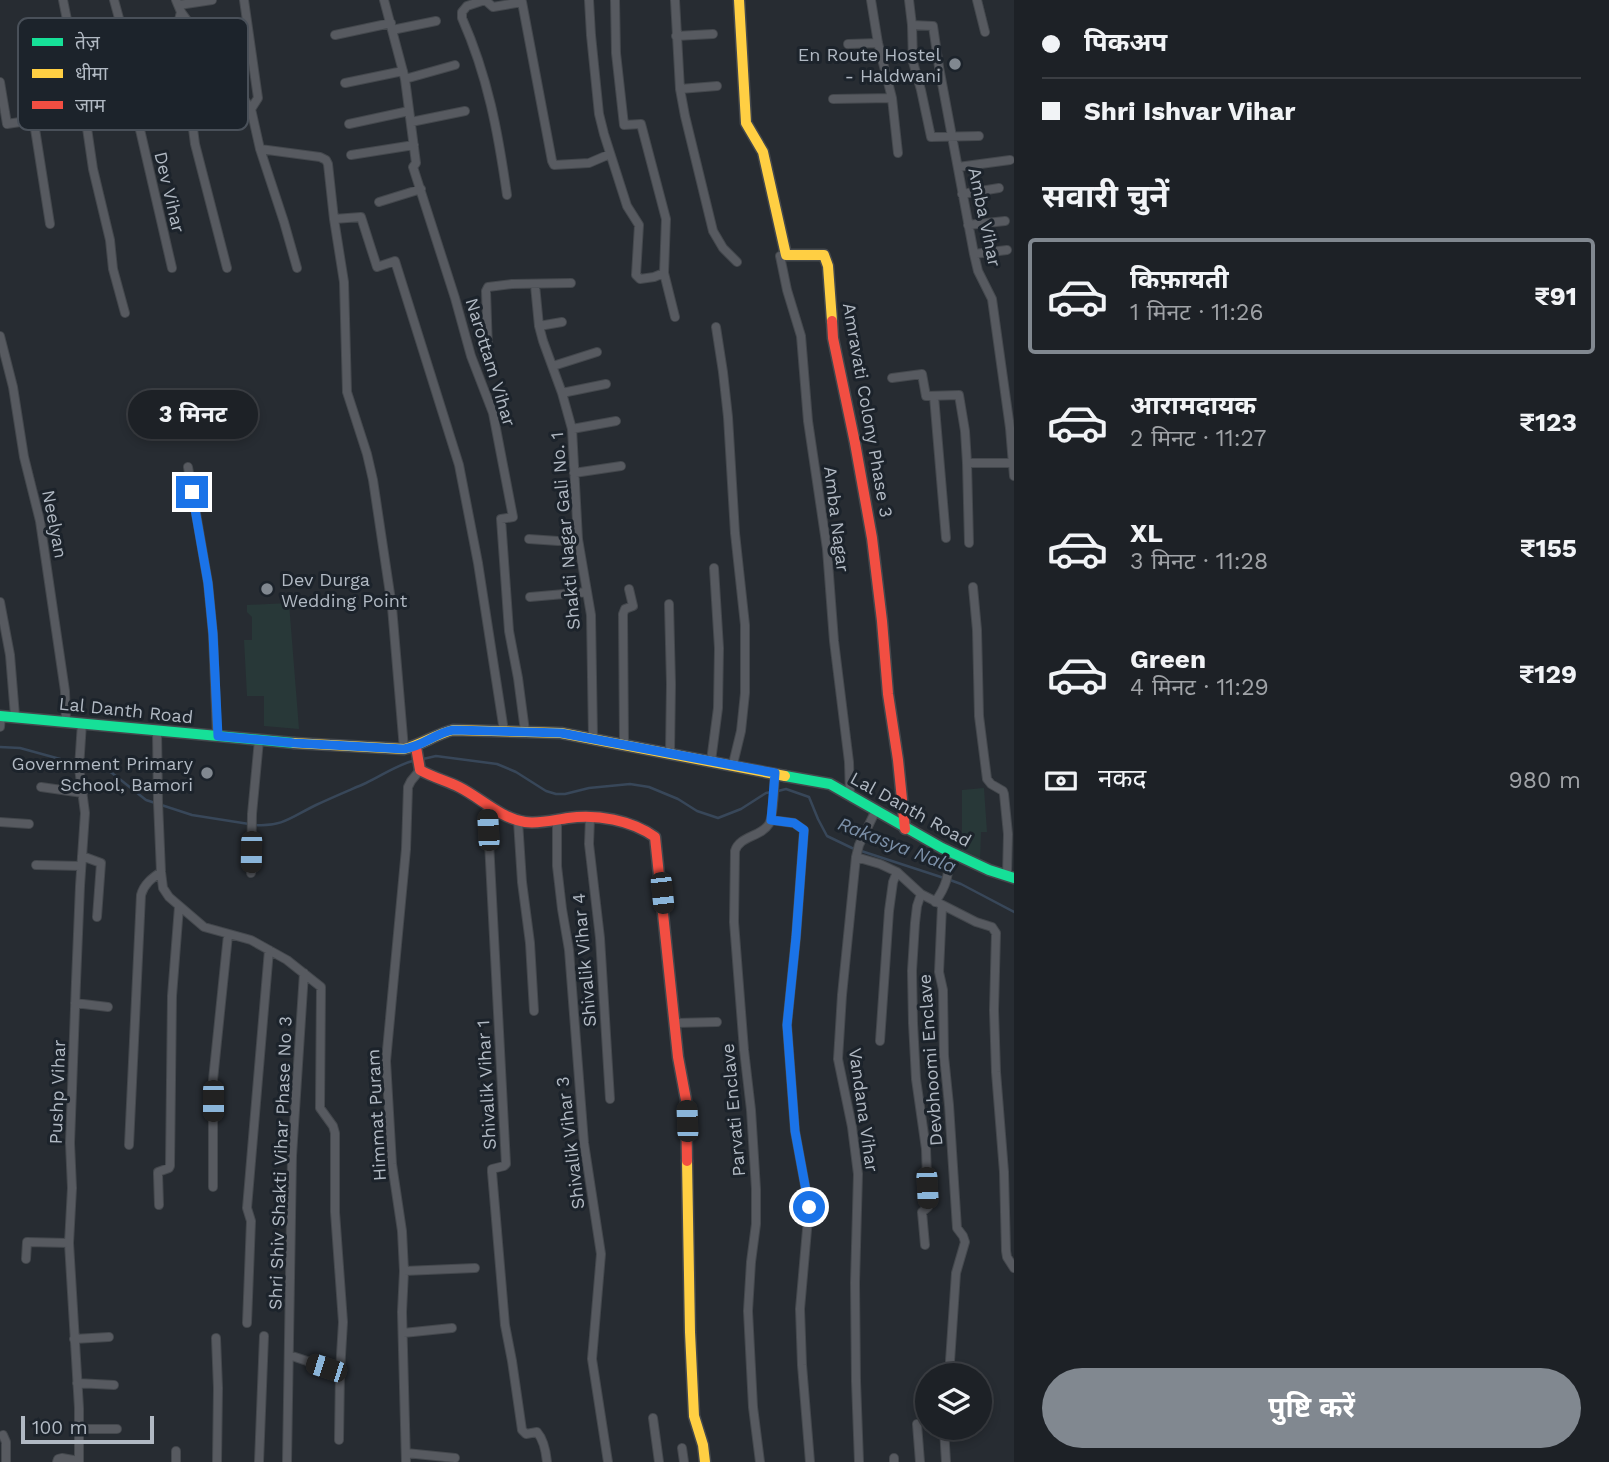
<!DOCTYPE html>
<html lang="hi">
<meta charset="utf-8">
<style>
body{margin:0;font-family:"Work Sans","Noto Sans Devanagari",sans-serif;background:#2a2e32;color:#f1f3f6;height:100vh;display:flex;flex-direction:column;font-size:26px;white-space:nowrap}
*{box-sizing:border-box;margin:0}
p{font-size:23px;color:#a0a3a7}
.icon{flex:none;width:38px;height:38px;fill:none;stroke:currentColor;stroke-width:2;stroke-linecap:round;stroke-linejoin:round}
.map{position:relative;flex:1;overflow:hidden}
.details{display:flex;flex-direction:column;background:#1d2126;width:595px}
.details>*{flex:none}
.guide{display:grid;align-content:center;height:154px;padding:0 28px;background:#1d2126}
.controls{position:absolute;left:915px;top:1363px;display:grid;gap:14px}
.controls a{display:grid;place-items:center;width:77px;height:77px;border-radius:50%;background:#1d2126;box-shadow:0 4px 10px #0003,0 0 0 2px #3b3e43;font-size:35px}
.scale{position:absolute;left:21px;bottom:18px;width:133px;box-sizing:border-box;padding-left:7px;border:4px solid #b1b9c3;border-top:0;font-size:19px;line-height:24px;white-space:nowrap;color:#b1b9c3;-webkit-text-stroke:5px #1c232b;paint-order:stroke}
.end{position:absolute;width:32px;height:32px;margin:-16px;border:9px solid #1a73e8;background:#fff;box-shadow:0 0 0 4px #fff}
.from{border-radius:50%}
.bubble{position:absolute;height:49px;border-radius:24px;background:#1d2126;box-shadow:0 4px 10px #0003,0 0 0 2px #3b3e43;font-size:23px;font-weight:700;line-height:49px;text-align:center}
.car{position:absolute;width:21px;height:42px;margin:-21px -10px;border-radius:9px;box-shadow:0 0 5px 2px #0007;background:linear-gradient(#222 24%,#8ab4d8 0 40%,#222 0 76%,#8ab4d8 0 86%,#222 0)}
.guide b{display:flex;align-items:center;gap:24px;height:66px;font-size:26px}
.guide b+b{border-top:2px solid #3b3e43}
.guide i{width:18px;height:18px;background:#f1f3f6}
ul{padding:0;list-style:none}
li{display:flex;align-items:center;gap:21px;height:116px;margin:0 14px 10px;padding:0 14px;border:4px solid transparent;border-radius:7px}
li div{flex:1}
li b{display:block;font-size:26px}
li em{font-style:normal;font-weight:700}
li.current{border-color:#818890}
li>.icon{width:63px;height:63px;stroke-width:1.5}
h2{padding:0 28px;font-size:32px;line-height:84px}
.pay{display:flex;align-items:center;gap:18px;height:77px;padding:0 28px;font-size:26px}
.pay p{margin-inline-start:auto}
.button{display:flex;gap:14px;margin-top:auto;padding:14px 28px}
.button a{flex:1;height:80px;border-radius:42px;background:#818890;color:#fff;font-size:28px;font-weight:700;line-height:80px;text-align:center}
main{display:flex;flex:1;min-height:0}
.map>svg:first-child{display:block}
.grass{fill:#283838}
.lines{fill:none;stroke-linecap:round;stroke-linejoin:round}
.stream{stroke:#384759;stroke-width:2.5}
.street-casing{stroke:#44484d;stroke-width:10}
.fast-casing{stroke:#44484d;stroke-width:13}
.slow-casing{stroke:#44484d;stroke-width:13}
.jam-casing{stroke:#44484d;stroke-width:13}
.street{stroke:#575a60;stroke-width:8}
.fast{stroke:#16e098;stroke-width:10}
.slow{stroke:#ffcf43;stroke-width:10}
.jam{stroke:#f24e42;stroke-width:10}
.route{stroke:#1a73e8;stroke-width:9}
.poi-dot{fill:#818890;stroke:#1c232b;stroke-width:2.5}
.labels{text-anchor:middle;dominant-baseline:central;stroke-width:6;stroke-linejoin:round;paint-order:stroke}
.poi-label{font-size:18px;fill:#b1b9c3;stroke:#1c232b;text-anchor:end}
.street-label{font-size:18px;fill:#b1b9c3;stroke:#1c232b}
.water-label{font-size:19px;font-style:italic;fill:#7c90a8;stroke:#1c232b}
.key{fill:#1c232b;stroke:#495059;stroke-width:2}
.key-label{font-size:19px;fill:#b1b9c3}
</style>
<main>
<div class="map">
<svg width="1014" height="1462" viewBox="0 0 1014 1462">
<rect width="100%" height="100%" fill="#272c32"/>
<path class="grass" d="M289 603 299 729 264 726V696H247L244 640H252V617L247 612V605Z
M984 788 987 832H981L980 861 962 853V790Z"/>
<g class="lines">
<path class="stream" d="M0 747 20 748 71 762H90L112 773 146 800 192 815 249 824
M423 759 436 756 497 764 516 772 546 791 556 794H565L589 788 630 784 649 787 678 799 697 811 718 818 741 809 766 793 771 792
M778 791 786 789 809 797 818 819 827 836 852 848 944 878
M255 825C283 827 293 816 316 805 333 797 350 790 366 783 383 775 398 764 416 760
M950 880 961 884 1014 912"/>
<g class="street-casing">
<path id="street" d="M63 0 82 94 93 169 110 240 113 269 125 313
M114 0 126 44 138 121 172 268
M176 0 181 12 251 109 260 149 284 222 297 268
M244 0 258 98 251 109
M384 0 405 79 416 163 413 167 455 298 471 356 493 413 513 517 501 519 509 631 518 678 525 731
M485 0 493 7 522 2 552 161 554 165 589 163 610 154
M485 0 467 6 462 12V18C488 77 498 132 507 195
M589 0 591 35 599 114 604 134 627 206 639 225 636 275 640 279 654 277 664 273
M615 0 616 53 624 125 641 124 666 219 664 273 675 317
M675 0 680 89 685 116 713 231 723 248 737 262
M871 0 878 43 892 98 898 153
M909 0 912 25 913 62 921 90 931 137 979 136
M977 0 985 32
M179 5 212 0
M181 12 179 20 195 144 227 268
M912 25 933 26 939 67 974 254 978 271 992 299 1010 428 1014 476
M392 30 436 21
M335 35 391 23
M676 36 713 34
M848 44 878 43
M24 59 50 224
M405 79 455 65
M0 82 7 124 33 120
M345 83 403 71
M680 89 717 86
M833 99 892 98
M411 122 465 111
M349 124 409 111
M260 149 320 157 326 160 328 164 334 219 344 282 347 392 367 454 373 480 392 607 404 749
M351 155 414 145
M958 167 1010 160
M962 194 999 188
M379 202 421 189
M334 219 361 217 377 267 395 261 459 465 478 563 504 731
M968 225 1005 221
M974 254 1007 250
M786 255 780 256 787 290 801 336 808 421 827 549 834 641 849 762 850 795
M535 285 539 326 543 341 562 393 572 429 578 539 591 615 593 738
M539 326 562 322
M716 327 723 372 728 417 735 533 745 625V693L741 731 733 764
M0 336 13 387 24 457 40 521 65 691 66 721
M488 350 486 291 488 287 512 284 571 283
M553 366 597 352
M892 378 922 374 926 396 959 395 965 431 967 463 969 543
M562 393 606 384
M934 396 946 538
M572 429 616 421
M967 463H1013
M188 467 208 583 213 634 217 736
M574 473 621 466
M529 539 558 541 578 539
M973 587 977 630 979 716 987 779 991 784 1003 791 1004 794 1008 834 1007 876
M530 597 587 592
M0 602 10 655 15 716
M669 604 671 684 670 753
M0 727 1 716
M157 731 158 802 161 872 163 888 169 897 204 927 251 940 287 960 321 987 320 1108 333 1126 335 1133V1212L343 1322 340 1372 339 1440
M624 744 623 614 625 609 633 606 629 589
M711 761 718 708 719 648 714 568
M41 787 83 793
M487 804 506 1164 504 1166 492 1169V1172L505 1325 512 1361 522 1430 526 1434 537 1432C544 1440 546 1452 547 1462
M590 818 589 844 600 938 610 1099
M557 820V866L562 909 569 950 584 1143 601 1254 592 1359 608 1462
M771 820 794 823 804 830 796 937 787 1025 795 1131 809 1207 800 1309 802 1365 810 1462
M518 821 522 882 530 943 534 1011
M0 822 29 824
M82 856 101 863 97 917
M856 857 880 864 897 872 921 894 976 922 992 927 996 933 994 1010 996 1072 1004 1172 1006 1251 1007 1257 1014 1268
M36 865 81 866
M251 873 252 814 259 740
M921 894 917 906 915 923 912 971 913 1023 916 1079 926 1149 928 1207 922 1212 925 1245
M935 902C948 884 948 875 950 854
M942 906 939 972 943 990 944 1056 949 1105 957 1228 963 1236 965 1242 956 1273 949 1376
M75 1003 108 1007
M675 1023 717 1022
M880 1041 889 911 893 882 897 872
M129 1145 141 895C144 884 152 878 161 872
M213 1187V1080L228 935
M159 1205 158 1174V1172L169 1168 170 1166 172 996 179 907
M26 1259 27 1242 69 1243
M404 1271 475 1268
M247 1323 251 1221 247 1208 269 950
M403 1333 452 1328
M216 1338 218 1388 217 1462
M74 1339 109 1337
M289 1355 340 1372
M77 1383 114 1385
M653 1418 659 1462
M917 1424 920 1462
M944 1428 946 1462
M78 1429H117
M3 1435 6 1442V1462
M682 1448 684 1462
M176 1451V1462
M406 1453 455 1458
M894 1458V1462
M57 1462 58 1459 62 1458 79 1461
M79 1462V1408L69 1243 72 1188 70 1143 76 982 80 886 85 813 79 768 82 723
M259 1462 264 1336
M287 1462 292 1156 304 973
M406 1462 402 1312 404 1271 402 1231 392 1164 386 1061 406 849 408 787 411 781 420 770
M760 1462 753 1407 748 1311 751 1262 756 1224V1189L751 1110 744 1050 734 922 735 851C739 836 761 837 769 824 774 816 774 785 775 773
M859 1462 856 1381 855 1283 858 1174 852 1127 838 1059 842 995 856 857 859 845 876 810"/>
</g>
<g class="fast-casing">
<path id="fast" d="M0 716 294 743
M785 776 830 784 942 848 989 870 1014 878"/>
</g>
<g class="slow-casing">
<path id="slow" d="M739 0 746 123 763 152 786 255H824L828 266 832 321
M294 743 404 749C421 745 436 734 453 730L561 733 785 776
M687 1161 690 1332 694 1416 703 1445 705 1462"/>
</g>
<g class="jam-casing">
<path id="jam" d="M832 321 833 338 855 443 872 538 882 621 888 694 898 760 905 829
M416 747 420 770C432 777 447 781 459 787 481 798 500 818 525 822 539 824 554 820 568 818 597 814 631 820 655 837L678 1057 686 1100 687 1161"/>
</g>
<use href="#street" class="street"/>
<use href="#fast" class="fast"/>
<use href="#slow" class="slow"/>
<use href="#jam" class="jam"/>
</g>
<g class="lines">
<path class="route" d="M192 492 208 583 213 634 218 736 294 743 404 749C424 746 435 733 453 730L561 733 775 773 771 820 794 823 804 830 796 937 787 1025 795 1131 809 1207"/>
</g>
<g class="poi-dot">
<circle cx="955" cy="64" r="7"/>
<circle cx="267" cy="589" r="7"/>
<circle cx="207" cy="773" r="7"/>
</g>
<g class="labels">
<g class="poi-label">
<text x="941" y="54">En Route Hostel<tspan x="941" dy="21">- Haldwani</tspan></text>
<text x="281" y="579" text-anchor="start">Dev Durga<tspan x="281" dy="21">Wedding Point</tspan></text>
<text x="193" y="763">Government Primary<tspan x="193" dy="21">School, Bamori</tspan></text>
</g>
<g class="street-label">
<text transform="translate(170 192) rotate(77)">Dev Vihar</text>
<text transform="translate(985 217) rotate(78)">Amba Vihar</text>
<text transform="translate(491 362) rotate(73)">Narottam Vihar</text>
<text transform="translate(868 410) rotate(80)">Amravati Colony Phase 3</text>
<text transform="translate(837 519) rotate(83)">Amba Nagar</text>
<text transform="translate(55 524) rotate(79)">Neelyan</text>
<text transform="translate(565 531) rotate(-95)">Shakti Nagar Gali No. 1</text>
<text transform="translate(126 710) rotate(6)">Lal Danth Road</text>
<text transform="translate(911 809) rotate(29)">Lal Danth Road</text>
<text transform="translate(584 960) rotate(-95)">Shivalik Vihar 4</text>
<text transform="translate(930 1060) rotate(-94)">Devbhoomi Enclave</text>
<text transform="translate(486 1085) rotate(-93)">Shivalik Vihar 1</text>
<text transform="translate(57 1092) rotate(-88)">Pushp Vihar</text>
<text transform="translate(733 1110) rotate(-95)">Parvati Enclave</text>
<text transform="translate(864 1110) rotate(82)">Vandana Vihar</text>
<text transform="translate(376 1115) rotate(-93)">Himmat Puram</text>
<text transform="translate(570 1143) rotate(-97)">Shivalik Vihar 3</text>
<text transform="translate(280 1163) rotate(-88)">Shri Shiv Shakti Vihar Phase No 3</text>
</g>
<g class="water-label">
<text transform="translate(897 845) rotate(21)">Rakasya Nala</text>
</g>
</g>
<rect x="18" y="18" width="230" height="112" rx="10" class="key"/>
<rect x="32" y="38" width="31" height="8" fill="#16e098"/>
<rect x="32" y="69" width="31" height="9" fill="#ffcf43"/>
<rect x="32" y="101" width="31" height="8" fill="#f24e42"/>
<g class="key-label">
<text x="75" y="49">तेज़</text>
<text x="75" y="80">धीमा</text>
<text x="75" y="112">जाम</text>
</g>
</svg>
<div class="controls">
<a><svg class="icon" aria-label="layers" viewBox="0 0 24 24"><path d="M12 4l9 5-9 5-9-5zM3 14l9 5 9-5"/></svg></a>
</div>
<div class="scale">100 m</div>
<i class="end from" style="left:809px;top:1207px"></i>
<i class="end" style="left:192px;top:492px"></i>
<div class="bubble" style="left:128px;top:390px;width:130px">3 मिनट</div>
<i class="car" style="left:488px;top:830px;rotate:357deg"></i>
<i class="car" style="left:251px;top:852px;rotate:181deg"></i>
<i class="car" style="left:662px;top:893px;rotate:174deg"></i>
<i class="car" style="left:213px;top:1101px;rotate:180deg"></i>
<i class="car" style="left:687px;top:1121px;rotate:358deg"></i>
<i class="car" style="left:927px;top:1188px;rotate:177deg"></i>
<i class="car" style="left:326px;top:1368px;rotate:288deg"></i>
</div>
<section class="details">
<div class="guide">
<b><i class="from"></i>पिकअप</b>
<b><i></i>Shri Ishvar Vihar</b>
</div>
<h2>सवारी चुनें</h2>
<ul>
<li class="current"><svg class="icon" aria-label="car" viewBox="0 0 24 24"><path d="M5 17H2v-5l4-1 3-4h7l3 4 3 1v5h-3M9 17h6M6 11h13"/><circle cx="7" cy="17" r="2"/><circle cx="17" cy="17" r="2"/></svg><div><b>किफ़ायती</b><p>1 मिनट · 11:26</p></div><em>₹91</em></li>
<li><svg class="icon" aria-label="car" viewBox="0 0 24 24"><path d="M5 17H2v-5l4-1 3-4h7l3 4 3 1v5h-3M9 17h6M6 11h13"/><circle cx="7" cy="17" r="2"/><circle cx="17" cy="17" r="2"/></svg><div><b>आरामदायक</b><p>2 मिनट · 11:27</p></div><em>₹123</em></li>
<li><svg class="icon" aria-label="car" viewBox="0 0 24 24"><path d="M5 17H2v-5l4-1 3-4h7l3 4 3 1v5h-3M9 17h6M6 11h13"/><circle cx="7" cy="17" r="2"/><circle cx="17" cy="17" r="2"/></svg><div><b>XL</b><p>3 मिनट · 11:28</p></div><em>₹155</em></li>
<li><svg class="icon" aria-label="car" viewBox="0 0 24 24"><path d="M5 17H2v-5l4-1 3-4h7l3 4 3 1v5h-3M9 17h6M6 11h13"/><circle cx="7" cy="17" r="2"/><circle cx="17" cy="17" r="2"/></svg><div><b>Green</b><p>4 मिनट · 11:29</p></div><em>₹129</em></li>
</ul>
<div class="pay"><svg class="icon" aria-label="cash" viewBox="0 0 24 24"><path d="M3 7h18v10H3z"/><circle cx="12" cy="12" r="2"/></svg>नकद<p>980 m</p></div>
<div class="button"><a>पुष्टि करें</a></div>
</section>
</main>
